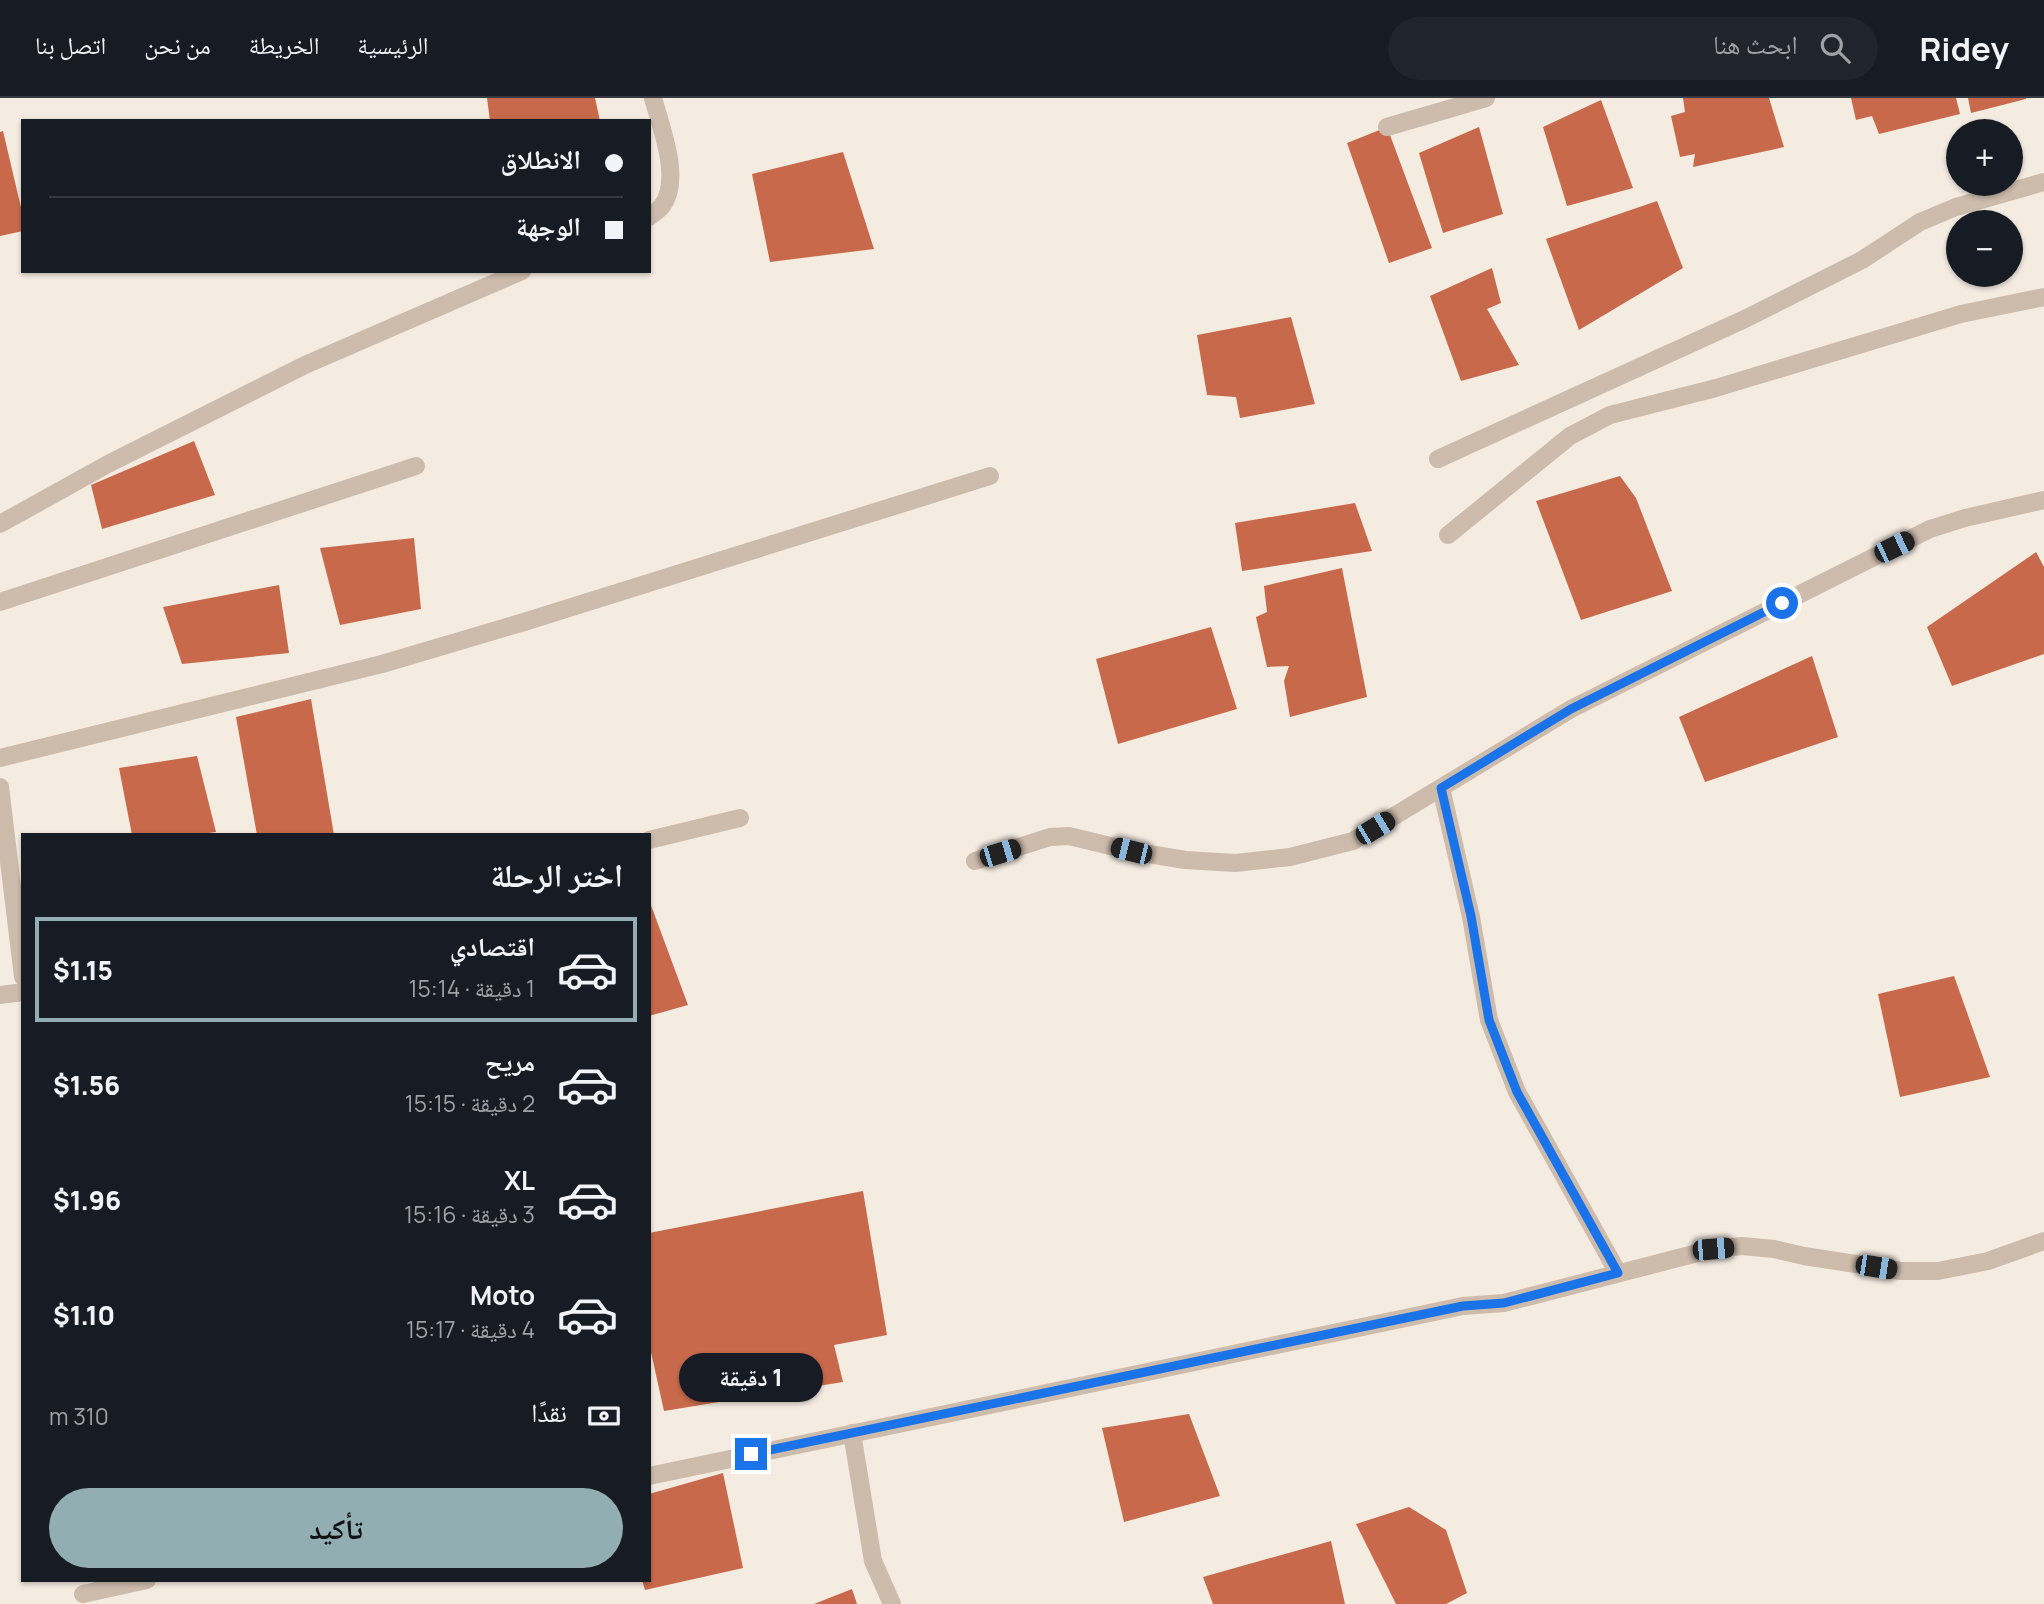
<!DOCTYPE html>
<html lang="ar">
<meta charset="utf-8">
<style>
body{margin:0;font-family:Manrope,"Noto Naskh Arabic",sans-serif;background:#20242c;color:#f1f3f6;direction:rtl;height:100vh;display:flex;flex-direction:column;font-size:26px;white-space:nowrap}
*{box-sizing:border-box;margin:0}
p{font-size:23px;color:#9ea1a6}
.icon{flex:none;width:38px;height:38px;fill:none;stroke:currentColor;stroke-width:2;stroke-linecap:round;stroke-linejoin:round}
.map{position:relative;flex:1;overflow:hidden;direction:ltr}
.panel{position:absolute;left:21px;top:735px;width:630px;height:749px;display:flex;flex-direction:column;background:#171b24;border-radius:0px;box-shadow:0 2px 5px #0004;direction:rtl}
.panel>*{flex:none}
.guide{position:absolute;left:21px;top:21px;width:630px;height:154px;border-radius:0px;box-shadow:0 2px 5px #0004;direction:rtl;display:grid;align-content:center;height:154px;padding:0 28px;background:#171b24}
.buttons{position:absolute;left:1946px;top:21px;display:grid;gap:14px}
.buttons a{display:grid;place-items:center;width:77px;height:77px;border-radius:50%;background:#171b24;box-shadow:0 2px 5px #0004;font-size:35px}
.end{position:absolute;width:32px;height:32px;margin:-16px;border:9px solid #1a73e8;background:#fff;box-shadow:0 0 0 4px #fff}
.from{border-radius:50%}
.bubble{position:absolute;height:49px;border-radius:24px;background:#171b24;box-shadow:0 2px 5px #0004;font-size:23px;font-weight:800;line-height:49px;text-align:center;direction:rtl}
.car{position:absolute;width:21px;height:42px;margin:-21px -10px;border-radius:9px;box-shadow:0 0 5px 2px #0007;background:linear-gradient(#222 24%,#8ab4d8 0 40%,#222 0 76%,#8ab4d8 0 86%,#222 0)}
.guide b{display:flex;align-items:center;gap:24px;height:66px;font-size:26px}
.guide b+b{border-top:2px solid #363941}
.guide i{width:18px;height:18px;background:#f1f3f6}
ul{padding:0;list-style:none}
li{display:flex;align-items:center;gap:21px;height:105px;margin:0 14px 10px;padding:0 14px;border:4px solid transparent;border-radius:0px}
li div{flex:1}
li b{display:block;font-size:26px}
li em{font-style:normal;font-weight:800}
li.active{border-color:#92aeb2}
li>.icon{width:63px;height:63px;stroke-width:1.5}
h2{padding:0 28px;font-size:32px;line-height:84px}
.pay{display:flex;align-items:center;gap:18px;height:77px;padding:0 28px;font-size:26px}
.pay p{margin-inline-start:auto}
.button{display:flex;gap:14px;margin-top:auto;padding:14px 28px}
.button a{flex:1;height:80px;border-radius:42px;background:#92aeb2;color:#111;font-size:28px;font-weight:800;line-height:80px;text-align:center}
header{display:flex;align-items:center;gap:42px;box-sizing:border-box;height:98px;padding:0 35px;background:#171b24;border-bottom:2px solid #363941}
header strong{font-size:33px}
nav{display:flex;gap:38px;margin-inline-start:auto;font-size:24px}
.search{width:490px;height:63px;background:#20242c;display:flex;align-items:center;gap:18px;box-sizing:border-box;padding:0 24px;border-radius:38px;color:#9ea1a6;font-size:26px}
.map>svg:first-child{display:block}
.building{fill:#c8694b}
.lines{fill:none;stroke-linecap:round;stroke-linejoin:round}
.minor{stroke:#cdbbac;stroke-width:18}
.route{stroke:#1a73e8;stroke-width:9}
</style>
<header>
<strong>Ridey</strong>
<div class="search"><svg class="icon" aria-label="search" viewBox="0 0 24 24"><circle cx="10" cy="10" r="6"/><path d="M15 15l6 6"/></svg>ابحث هنا</div>
<nav><a>الرئيسية</a><a>الخريطة</a><a>من نحن</a><a>اتصل بنا</a></nav>
</header>
<div class="map">
<svg width="2044" height="1506" viewBox="0 0 2044 1506">
<rect width="100%" height="100%" fill="#f4ebe1"/>
<path class="building" d="M487 0H595L600 23H490Z
M1683 0H1769L1784 49 1693 69 1695 56 1680 59 1671 18 1685 14Z
M1851 0H1956L1960 16 1879 36 1872 18 1856 22Z
M1968 0H2026V1L1971 15Z
M1601 2 1633 90 1567 108 1543 29Z
M1387 29 1432 150 1389 165 1347 45Z
M1479 29 1503 116 1443 135 1419 55Z
M3 33 23 118V133L0 138V34Z
M843 54 874 151 770 164 752 76Z
M1657 103 1683 170 1579 232 1546 141Z
M1492 170 1501 205 1487 211 1519 267 1461 283 1430 198Z
M1291 219 1315 306 1240 320 1236 299 1207 297 1197 237Z
M194 343 215 397 102 431 91 387Z
M1620 378 1636 400 1672 493 1581 522 1536 403Z
M1355 405 1372 453 1242 473 1235 425Z
M414 440 421 511 340 527 320 450Z
M2036 454 2044 469V556L1952 588 1927 529Z
M1342 470 1367 599 1290 619 1284 583 1289 568 1267 569 1256 519 1267 514 1264 488Z
M279 487 289 555 182 566 163 509Z
M1211 529 1237 611 1118 646 1096 561Z
M1812 558 1838 639 1705 684 1679 619Z
M311 601 334 737H257L236 619Z
M197 658 216 734 194 737H132L119 670Z
M649 802 688 907 649 918Z
M1954 878 1990 979 1900 999 1878 896Z
M863 1093 887 1237 834 1247 843 1284 664 1313 649 1245V1135Z
M1189 1316 1220 1398 1124 1424 1102 1330Z
M723 1375 743 1470 645 1492 642 1482H649V1446L651 1445 649 1396Z
M1409 1409 1446 1432 1467 1495 1446 1506H1396L1356 1426Z
M1331 1443 1345 1506H1213L1203 1479Z
M852 1491 857 1506H814Z"/>
<g class="lines">
<path class="minor" d="M1387 29 1486 0
M649 119C653 116 659 112 662 108 682 82 661 29 653 0
M1438 361 1747 220 1862 162 1920 124 1956 109 2044 84
M0 426 108 366 305 267 522 173
M1448 437 1570 338 1610 317 1716 290 1961 216 2044 199
M0 504 416 368
M0 660 382 566 524 524 990 378
M0 689 23 879
M1441 690 1471 819 1489 922 1517 994 1618 1175
M649 742 740 720
M975 763 1050 739 1069 738 1131 753 1185 762 1235 765 1290 759 1353 743 1571 611 1876 458 1930 431 1965 420 2044 402
M0 897 23 894
M852 1335 873 1463 892 1506
M649 1378 1463 1208 1504 1205 1713 1151 1742 1148 1774 1151 1804 1158 1900 1173H1938L1988 1163 2044 1143
M83 1496 147 1482"/>
</g>
<g class="lines">
<path class="route" d="M751 1356 1463 1208 1504 1205 1618 1175 1517 994 1489 922 1471 818 1441 690 1571 611 1782 505"/>
</g>
</svg>
<div class="buttons">
<a>+</a>
<a>−</a>
</div>
<i class="end from" style="left:1782px;top:505px"></i>
<i class="end" style="left:751px;top:1356px"></i>
<div class="bubble" style="left:679px;top:1255px;width:144px">1 دقيقة</div>
<i class="car" style="left:1894px;top:449px;rotate:64deg"></i>
<i class="car" style="left:1375px;top:730px;rotate:59deg"></i>
<i class="car" style="left:1131px;top:753px;rotate:284deg"></i>
<i class="car" style="left:1000px;top:755px;rotate:73deg"></i>
<i class="car" style="left:1713px;top:1151px;rotate:85deg"></i>
<i class="car" style="left:1876px;top:1169px;rotate:99deg"></i>
<div class="guide">
<b><i class="from"></i>الانطلاق</b>
<b><i></i>الوجهة</b>
</div>
<section class="panel">
<h2>اختر الرحلة</h2>
<ul>
<li class="active"><svg class="icon" aria-label="car" viewBox="0 0 24 24"><path d="M5 17H2v-5l4-1 3-4h7l3 4 3 1v5h-3M9 17h6M6 11h13"/><circle cx="7" cy="17" r="2"/><circle cx="17" cy="17" r="2"/></svg><div><b>اقتصادي</b><p>1 دقيقة · 15:14</p></div><em>$1.15</em></li>
<li><svg class="icon" aria-label="car" viewBox="0 0 24 24"><path d="M5 17H2v-5l4-1 3-4h7l3 4 3 1v5h-3M9 17h6M6 11h13"/><circle cx="7" cy="17" r="2"/><circle cx="17" cy="17" r="2"/></svg><div><b>مريح</b><p>2 دقيقة · 15:15</p></div><em>$1.56</em></li>
<li><svg class="icon" aria-label="car" viewBox="0 0 24 24"><path d="M5 17H2v-5l4-1 3-4h7l3 4 3 1v5h-3M9 17h6M6 11h13"/><circle cx="7" cy="17" r="2"/><circle cx="17" cy="17" r="2"/></svg><div><b>XL</b><p>3 دقيقة · 15:16</p></div><em>$1.96</em></li>
<li><svg class="icon" aria-label="car" viewBox="0 0 24 24"><path d="M5 17H2v-5l4-1 3-4h7l3 4 3 1v5h-3M9 17h6M6 11h13"/><circle cx="7" cy="17" r="2"/><circle cx="17" cy="17" r="2"/></svg><div><b>Moto</b><p>4 دقيقة · 15:17</p></div><em>$1.10</em></li>
</ul>
<div class="pay"><svg class="icon" aria-label="cash" viewBox="0 0 24 24"><path d="M3 7h18v10H3z"/><circle cx="12" cy="12" r="2"/></svg>نقدًا<p>310 m</p></div>
<div class="button"><a>تأكيد</a></div>
</section>
</div>
